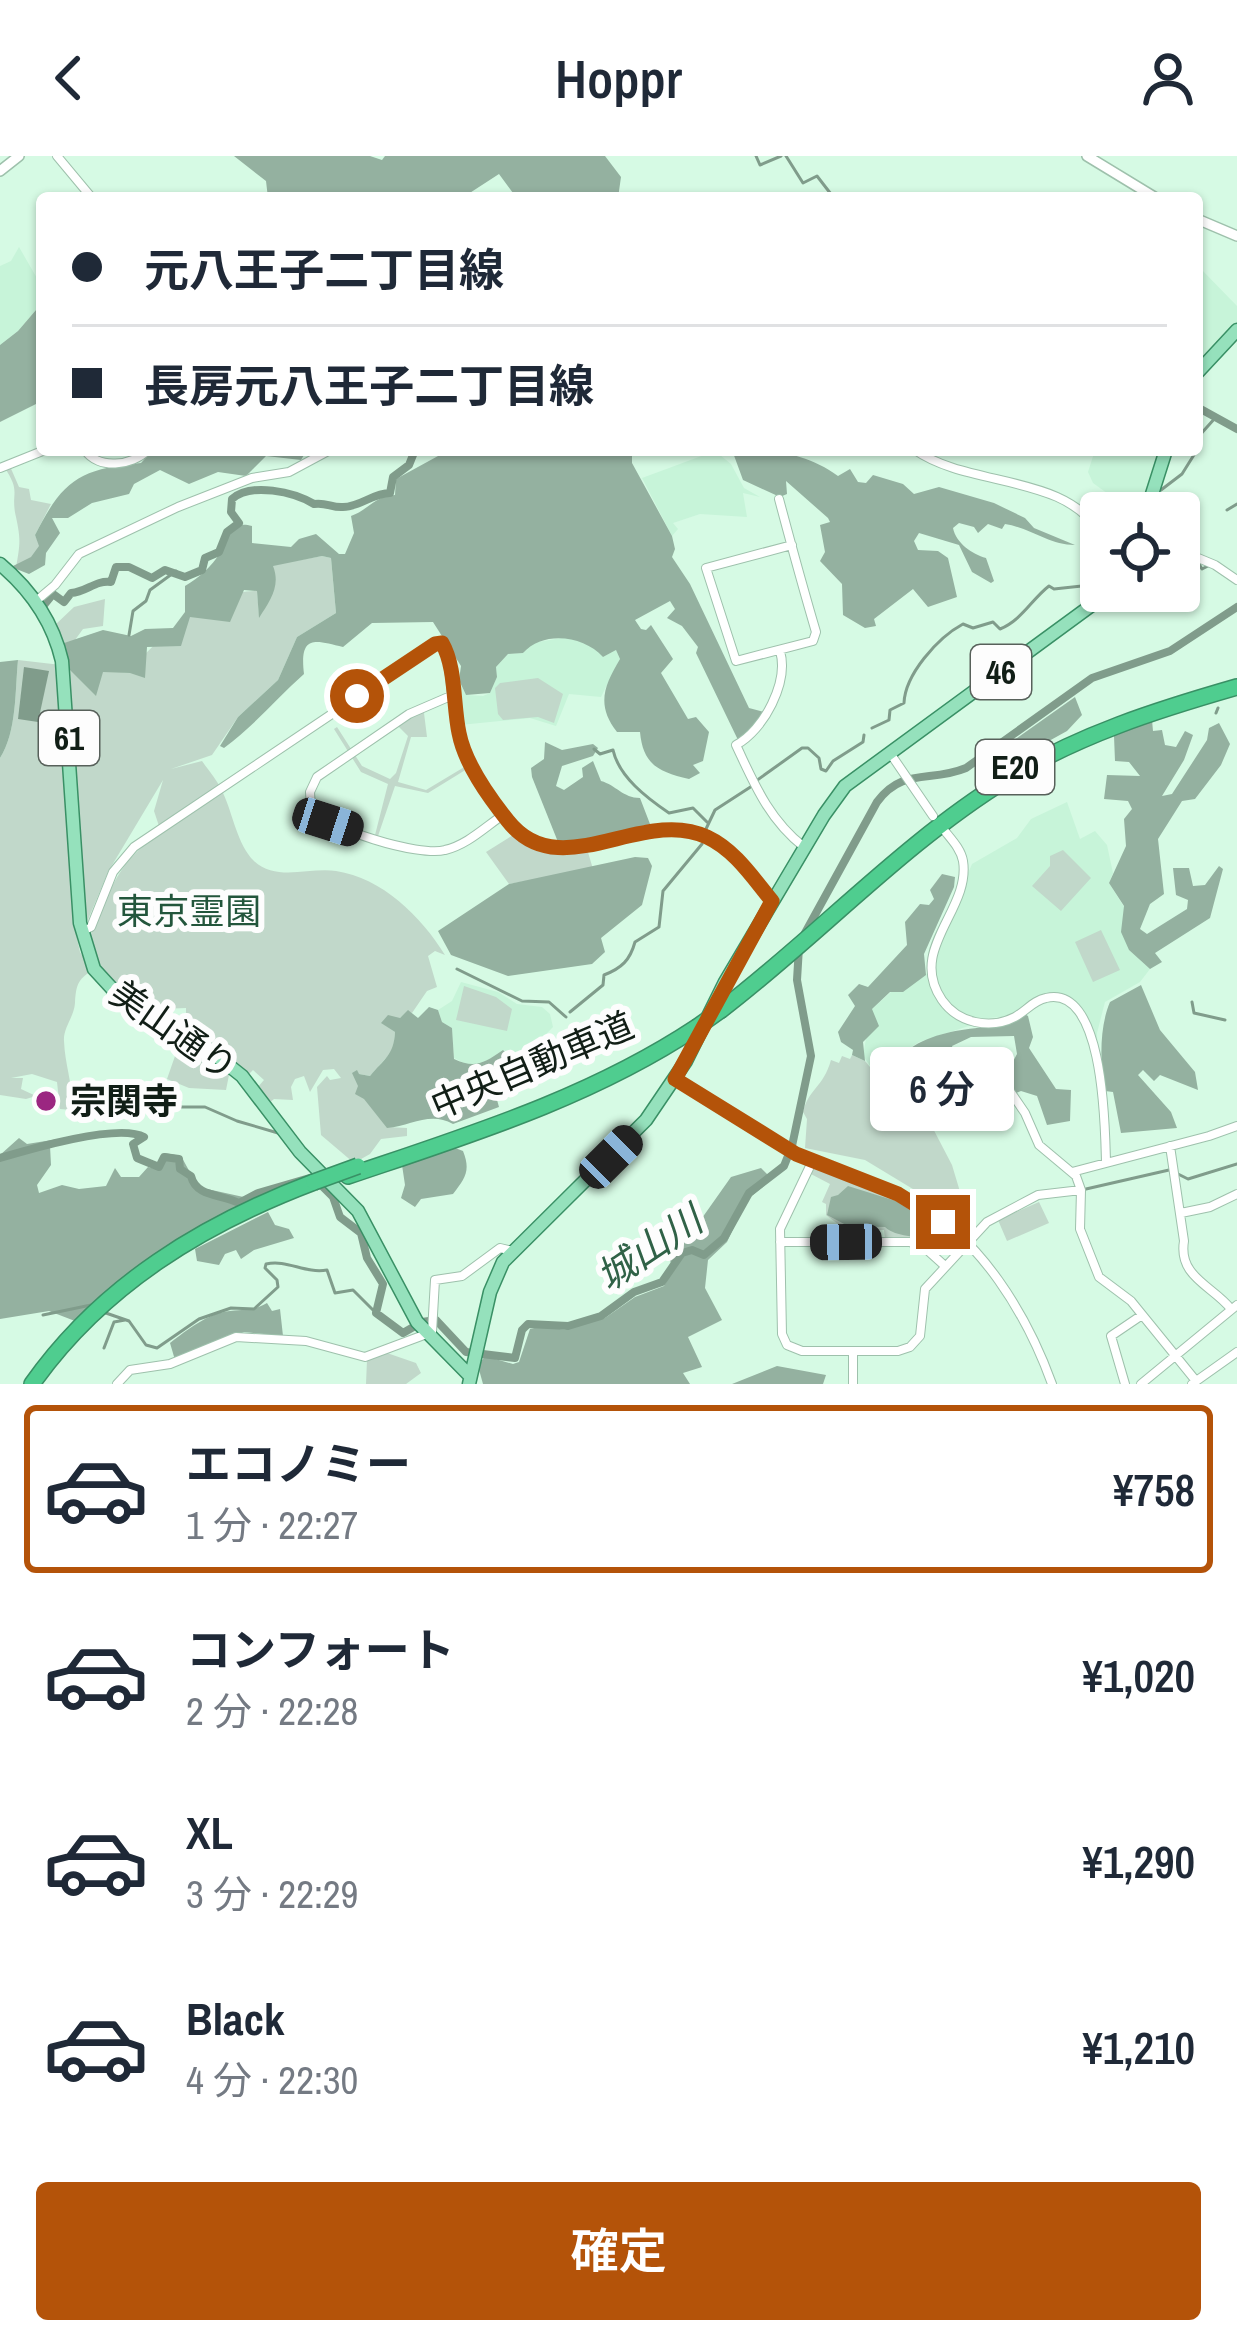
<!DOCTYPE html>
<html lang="ja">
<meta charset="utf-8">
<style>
body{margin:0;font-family:"Archivo Narrow","Noto Sans JP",sans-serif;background:#f6f6f7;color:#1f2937;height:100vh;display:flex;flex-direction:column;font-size:45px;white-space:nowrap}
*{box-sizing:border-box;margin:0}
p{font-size:39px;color:#747a83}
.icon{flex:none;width:66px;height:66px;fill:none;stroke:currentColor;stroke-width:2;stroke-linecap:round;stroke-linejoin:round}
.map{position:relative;height:1228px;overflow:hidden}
.drawer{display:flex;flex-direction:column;background:#fff;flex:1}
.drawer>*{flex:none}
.top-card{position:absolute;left:36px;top:36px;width:1167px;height:264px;border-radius:12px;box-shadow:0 3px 9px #0004;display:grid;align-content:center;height:264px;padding:0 36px;background:#fff}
.fabs{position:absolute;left:1080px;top:336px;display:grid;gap:24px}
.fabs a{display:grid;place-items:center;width:120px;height:120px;border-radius:12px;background:#fff;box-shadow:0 3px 9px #0004;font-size:60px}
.end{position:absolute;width:54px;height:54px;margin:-27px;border:15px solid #b45309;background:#fff;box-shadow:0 0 0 6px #fff}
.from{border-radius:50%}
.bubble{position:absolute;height:84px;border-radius:12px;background:#fff;box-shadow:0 3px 9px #0004;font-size:39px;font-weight:600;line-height:84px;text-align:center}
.car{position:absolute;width:36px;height:72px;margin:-36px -18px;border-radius:15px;box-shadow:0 0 9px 3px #0007;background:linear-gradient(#222 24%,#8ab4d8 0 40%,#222 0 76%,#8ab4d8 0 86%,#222 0)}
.top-card b{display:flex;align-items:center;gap:42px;height:114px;font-size:45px}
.top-card b+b{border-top:3px solid #e0e1e3}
.top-card i{width:30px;height:30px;background:#1f2937}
ul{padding:21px 0 0;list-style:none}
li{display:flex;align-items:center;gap:36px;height:168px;margin:0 24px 18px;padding:0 12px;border:6px solid transparent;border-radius:12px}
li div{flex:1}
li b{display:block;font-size:45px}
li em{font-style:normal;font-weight:600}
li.current{border-color:#b45309}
li>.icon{width:108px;height:108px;stroke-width:1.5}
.action{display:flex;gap:24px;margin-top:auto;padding:24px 36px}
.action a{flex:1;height:138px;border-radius:12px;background:#b45309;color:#fff;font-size:48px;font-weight:600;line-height:138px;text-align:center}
header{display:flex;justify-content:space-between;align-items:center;height:156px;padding:0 36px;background:#fff;font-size:54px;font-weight:600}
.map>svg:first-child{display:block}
.built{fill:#c7f4d9}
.green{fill:#c1d8ca}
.forest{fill:#94b1a0}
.water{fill:#809c8b}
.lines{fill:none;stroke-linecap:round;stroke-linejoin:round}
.stream{stroke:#809c8b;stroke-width:3}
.river{stroke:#809c8b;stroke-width:8}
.tertiary-casing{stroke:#9ec1ac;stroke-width:10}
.secondary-casing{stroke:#9ec1ac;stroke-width:12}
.primary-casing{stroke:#399065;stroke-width:15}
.motorway-casing{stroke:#399065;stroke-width:18}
.tertiary{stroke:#fff;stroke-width:8}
.secondary{stroke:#fff;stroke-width:9}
.primary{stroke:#95e1bc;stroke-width:12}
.motorway{stroke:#4fcd8f;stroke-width:15}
.motorway-bridge-casing{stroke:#399065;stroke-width:18;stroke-linecap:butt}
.motorway-bridge{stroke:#4fcd8f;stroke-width:15}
.route{stroke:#b45309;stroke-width:15}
.poi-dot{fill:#9b2681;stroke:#fdfdfd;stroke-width:4.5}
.labels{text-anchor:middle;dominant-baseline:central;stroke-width:12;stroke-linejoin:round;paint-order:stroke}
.shield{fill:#fdfdfd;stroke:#58615b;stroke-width:3}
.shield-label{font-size:33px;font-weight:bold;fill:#111e16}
.park-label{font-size:36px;fill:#23563c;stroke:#fdfdfd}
.street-label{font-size:36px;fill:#111e16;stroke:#fdfdfd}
.poi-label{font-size:36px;font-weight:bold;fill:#111e16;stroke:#fdfdfd;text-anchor:start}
.water-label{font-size:39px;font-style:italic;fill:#306247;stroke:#fdfdfd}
</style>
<header><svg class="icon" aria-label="back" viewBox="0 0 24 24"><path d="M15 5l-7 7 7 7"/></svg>Hoppr<svg class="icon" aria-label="person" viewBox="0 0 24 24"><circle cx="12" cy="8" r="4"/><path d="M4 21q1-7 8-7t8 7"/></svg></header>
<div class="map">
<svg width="1237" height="1228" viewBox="0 0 1237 1228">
<rect width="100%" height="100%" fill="#d6fae4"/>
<path class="built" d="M19 91 38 124 42 147 18 175 0 189V110L11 105Z
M1200 112 1237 150V166L1202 201 1197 196Z
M1095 294H1163L1148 338 1133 356 1093 327 1088 316Z
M715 295 731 308 744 332 760 341 743 337 747 361 700 358 673 367 678 373 672 380 642 322Z
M567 481 594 490 603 501 616 494 620 503 601 541 569 538 556 570 530 562 460 569 454 527 459 524 466 539 483 540 490 537 497 521 496 511 508 498 523 497 532 487Z
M1067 646 1080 683 1095 675 1107 689 1113 717 1109 727 1124 751 1129 794 1150 813 1140 826 1105 846 1097 877 1098 905 1084 855 1068 842 1051 838 1011 860 978 863 972 869 919 886 908 893 881 925 863 900 871 854 891 836 903 835 930 815 929 808 972 708 1017 682 1031 663Z
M461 826 498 836 517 848 542 851 550 858 553 871 523 902 503 894 483 907 470 910 454 902 452 872 442 866 438 854 452 845Z"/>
<path class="green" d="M9 308 19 331 29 333 31 344 51 348 35 379 40 390 32 405 16 412C20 388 21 384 16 361 10 336 22 337 4 311Z
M322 400 331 402 336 457 297 481 278 524 238 561 212 599 171 613 202 605C209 615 218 625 223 637 233 658 237 688 254 705 277 726 309 711 336 715 382 722 421 760 445 799L435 795 428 800 437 831 427 835 412 857 408 855 400 862 382 867 395 876 394 893 370 920 359 918 364 942 387 971 407 972V980L381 983 370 998 354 1007 321 979 317 931 327 920 330 924 341 922 334 913 323 914 310 936 304 920 295 923 291 931 293 944 274 943 268 948 257 932 264 924 253 914 247 920 194 879V870L186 864V852L161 853 156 857C120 834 105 825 88 785 112 734 113 710 161 676L154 655 163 624 108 716 87 766 73 764 80 796 92 815C77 823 76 831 75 847 74 861 63 872 64 885 65 910 73 927 72 954L60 953 57 926 32 918 11 922H23L21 933 36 940 26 943 0 939V602C17 576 15 534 18 504L130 517C153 483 215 433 257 435L259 459 272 409Z
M105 443 103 470 83 473 75 484 61 488 54 470 74 451Z
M538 522 563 538 554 567 538 561 503 564 498 558 495 532 500 527Z
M419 555 424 557 427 581H411L398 626 426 634 466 610 467 613 428 637 395 630 378 680 375 679 388 628 361 616 334 573 337 571 362 610 390 623 396 617 408 580 397 569Z
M513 679 549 696 587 693 593 713 509 728 486 696Z
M1063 694 1091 722 1061 755 1032 730 1050 710V700Z
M1101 774 1120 814 1093 826 1075 786Z
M464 830 496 841 512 853 507 875 456 864Z
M182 880 230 914 226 934 189 932 167 923Z
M908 893 925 906 930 924 906 929 904 935 915 957 927 961 952 1009 961 1039 970 1051 936 1047 865 1004 805 992 807 963 803 956C809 932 823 932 831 904L839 907 842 900 850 903 852 899 865 905 881 924 890 907Z
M816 1011C863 1028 909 1042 947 1074L929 1092 915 1084 885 1083 884 1074H846L826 1059V1048L822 1046 830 1028 809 1017Z
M1039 1046 1049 1067 1007 1085 998 1064Z
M387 1197 416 1207 421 1217 406 1228H366L367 1204Z"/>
<path class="forest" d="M234 0H370L382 4 385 0H605L621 21 618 42H504L513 37 499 18 462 42H268L266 25Z
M42 147V245L0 266V189L18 175Z
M153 294H307L301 304 266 300 246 320 218 316 189 328 160 314 134 328 129 338 92 347 68 362H52L60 377 46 397 45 409 29 418 11 411 31 401 39 390 35 379C63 324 79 313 141 307Z
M449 294H632V307L672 380 675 393 672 401 690 428 749 552 764 556 757 571 738 584 696 497 698 491 682 470 667 462 675 453 670 445 635 464 641 473 646 474 651 469 673 503 661 517 688 563 696 561 709 576 703 605 693 609 700 617 689 623C659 616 643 609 640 576H617C596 549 604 530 620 503L616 494 603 501C584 480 544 474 523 497L508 498 496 511 497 521 490 537 466 539 459 524 461 510 433 466 372 467 343 491C316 485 299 477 304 518 276 543 254 570 224 592L220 590 238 561 278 524 297 481 336 457 331 402 322 400 273 410C281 430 270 445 259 462L257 435 244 434 230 466 190 461 181 490 147 491 145 522 130 517 103 516 96 540 67 511 61 488 103 474 131 480 145 473 173 472 185 456V430C199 422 212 410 220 397 229 381 230 364 252 370V387L291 391 299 383 316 378 339 398H345L354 377 351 360C368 354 375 340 395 339L396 323Z
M732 294C770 294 804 295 838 320L850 313 858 326 866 327 873 319 903 328 914 338 939 331 994 347 1025 362 1034 372 1075 389C1049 389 1031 372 1005 368L1002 373 988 368 978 377 974 371 959 367 953 372C956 387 972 398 986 402L994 425 991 427 972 416 959 389 919 377 914 385 918 394 938 395 948 402 957 441 928 451 913 433 874 463 876 470 865 472 843 459 842 428 820 405 825 396 820 369 830 366 828 362 786 325 787 338 780 341 743 324Z
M18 504C15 534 17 576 0 602V506Z
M1075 541 1082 559 1067 575 984 621 976 611Z
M1152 564 1153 575 1162 574 1165 589 1176 591 1185 575 1193 579 1184 604 1162 640 1172 638 1207 584 1209 572 1219 567 1230 588 1221 609 1195 643 1182 645 1158 683 1164 738 1150 748 1140 773 1147 778 1187 753 1188 744 1176 739 1173 712H1189L1193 730 1205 729 1219 710 1223 713 1210 762 1155 797 1162 806 1150 813 1129 794 1121 776 1124 750 1109 727 1126 690 1124 663 1132 653 1128 645 1104 643 1107 619 1140 620 1129 606 1115 605 1114 580Z
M545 586 562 594 593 588 598 592 593 600 562 610 556 630 564 634 583 621 582 612 593 605 601 625C616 629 623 642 640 642L650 668 584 686H558L532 621 531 612 544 603Z
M635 701 648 702 652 710 642 749 601 782 605 796 592 808 508 820 451 799 438 775 509 728Z
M942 718 955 721 954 731 924 798 926 819 903 836H890L872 853 879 870 863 886 865 905 852 899 853 894 841 886 838 876 855 850 848 839 859 828 868 831 907 789 905 766 920 748 929 749 934 743 930 734Z
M1141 829 1160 874 1195 916 1198 934 1160 919 1154 925 1143 914 1138 919 1171 956 1177 972 1121 977 1113 936 1105 935C1100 908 1099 872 1110 846Z
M429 851 438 854 442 866 452 872 454 903C475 913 484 907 503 894L519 908 492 926 499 951 453 968C430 955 411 970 387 972L364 943 355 938 358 930 352 917 357 914 359 918 370 920C384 903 394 899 395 876L381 867 388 859 400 862 408 854 418 862Z
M1023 857 1028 860 1033 881 1029 892 1056 933 1071 934 1070 965 1047 969 1037 940 1021 935 1011 939 1002 926 1017 898 1014 880 971 881 952 890 963 920 949 923 928 918 925 907 909 893C933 877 958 874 985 871 997 869 1011 861 1023 857Z
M77 980 50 990 51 1009 37 1029 39 1037 62 1029 79 1033 106 1030 115 1012 121 1021H139L148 1011 156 1013 165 997 181 1000 198 1031 257 1044 135 1115 75 1165 49 1155 0 1163V999L19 982 27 988Z
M450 990 463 995C471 1015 465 1022 453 1038L421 1043 415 1051 401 1042 405 1029 402 1009Z
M761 1012 772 1023 747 1044 727 1086 708 1104 705 1132 722 1164 688 1181 702 1211 683 1217 690 1228H483L478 1210 485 1200 513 1208 519 1206 530 1173 543 1170 565 1174 605 1162 635 1141 664 1130 673 1114 666 1091 682 1068 695 1072 731 1021Z
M848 1030 896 1045 942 1075 931 1087C916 1078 897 1082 885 1071L848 1070 827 1059 831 1041 838 1039Z
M268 1056 275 1069 289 1073 294 1082 254 1094 241 1103 236 1094 225 1098 219 1109 197 1105 195 1093Z
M267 1147 272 1155 280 1153 283 1180 244 1176 175 1204 170 1187C187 1174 208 1157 230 1155 247 1153 251 1156 267 1147Z
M777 1210 826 1219 823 1228H732Z"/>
<path class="water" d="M24 511 49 515 38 566 18 563Z"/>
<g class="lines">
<path class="stream" d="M756 0 760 9 781 0
M786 0 803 27 817 20 834 42
M1198 292 1199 280 1216 261
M1161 334 1182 318 1197 294
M1227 354 1237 348
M1199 408 1202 413 1208 410
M129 479 133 455 146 445 150 434 176 415
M1216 557 1218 552
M872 572 889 564 890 554 904 547C905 519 937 482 963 468L973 472 993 466 1000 473C1022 464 1032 443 1049 430L1054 433 1091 429 1095 425V407L1101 402
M594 593 600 598 613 594C619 621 647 642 669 657L693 652 707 666
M756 625 802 592H808L819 602 821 613 826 615 833 605 863 586 864 579
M705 675 715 654 752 630
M457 813 522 845 549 846 566 861
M1192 846 1194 857 1225 864
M570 856 603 829 604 819C622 812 630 804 635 786L659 771 663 735 702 688
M122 934 154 945 157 951H205L237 965 278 977
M1178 1018 1188 1023 1237 1008
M1086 1033 1169 1014
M103 1156 129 1165 146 1189 157 1192 199 1163 231 1152 254 1153 278 1131 277 1124 265 1112 266 1108C287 1103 305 1118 327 1114L335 1137 353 1134 376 1157
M43 1159 91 1149
M104 1192 114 1166 125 1164"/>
<path class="river" d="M1197 251 1237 273
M44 449 53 438 64 446 71 437C87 436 95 424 111 426L116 411H129L152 422 165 414 185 421 202 414 205 402 219 396 227 376 239 367 231 356 232 343C251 326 294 336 314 348 326 346 332 352 343 351 360 351 373 337 390 337L393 321 409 309 415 294
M805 777 877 646C903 611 930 627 966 612L1092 522 1170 495 1237 451
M0 1002C30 993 119 967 144 981L133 988 137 1002 159 1011 164 1001 179 1003 180 1013 191 1020C196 1041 221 1038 239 1047L258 1037 313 1021 333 1041 340 1061 361 1077 367 1102 383 1128 376 1157 403 1177 422 1166 436 1164 466 1196 515 1202 522 1174 528 1168 568 1170 601 1160 634 1136 662 1126 682 1097 692 1094 704 1099 724 1082 749 1037 784 1010 792 990 811 900 797 824 799 791"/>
<g class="tertiary-casing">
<path id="tertiary" d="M57 0 92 42
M85 294C98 314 132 310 148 294
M915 294C969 332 1067 317 1101 379
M0 312 45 294
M779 343C791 388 803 432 816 476L813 485 736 505 706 412 792 389
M1179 394 1215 409 1237 424
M36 445 55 429 79 398 178 351 252 322 289 316 330 294
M780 495C789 526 764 574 736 589 753 625 768 663 804 691
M453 539 409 558 317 621 310 636 311 651C326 673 419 701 445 694 467 689 485 671 503 659
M890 597 933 660
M944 674C951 683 961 693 963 705 971 754 907 793 942 844 958 867 990 874 1015 861 1026 855 1034 844 1046 842 1104 828 1105 970 1106 1006
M83 775 91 771 113 716 134 691 439 486 447 494C451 524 452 556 461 585 466 603 477 618 487 634 513 674 539 701 590 689 627 681 661 664 698 677 731 689 751 719 772 745
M969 920 997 916 1025 957 1039 989 1076 1020 1081 1034 1080 1073 1099 1121 1131 1145 1196 1225
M675 923C717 949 758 979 802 1001 838 1019 879 1027 914 1046 981 1082 1027 1159 1052 1228
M1170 990 1184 1085C1178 1121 1213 1130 1231 1153
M812 1006 780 1073 782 1178 787 1189 802 1195H898L910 1191 920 1180 925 1133 987 1066 1038 1039 1081 1034
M1072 1016 1209 980 1237 970
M1181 1057 1210 1051 1237 1038
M780 1086H910L925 1092 945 1110
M853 1195V1228
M117 1228 130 1214 170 1208 236 1181 306 1185 365 1201 432 1176 435 1124 462 1120 500 1092 513 1095
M1125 1228 1111 1180 1142 1159
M1141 1228 1237 1149
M1192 1228 1237 1196"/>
</g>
<g class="secondary-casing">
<path id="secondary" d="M1087 0 1156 42
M0 15 19 0
M1197 63 1237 80"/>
</g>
<g class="primary-casing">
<path id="primary" d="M1197 217 1237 174
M1146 357 1166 294
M0 408C31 434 53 466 62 505L80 767 94 813 117 838 203 889 242 920 300 996 358 1055 417 1166 470 1220
M469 1228 490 1136 503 1106 646 964 686 905 725 826 824 659 845 630 1111 435"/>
</g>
<g class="motorway-casing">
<path id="motorway" d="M721 854C818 780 903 687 1007 623 1078 579 1157 554 1237 531
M348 1020C469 979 590 942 697 871
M32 1228C102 1129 203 1068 314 1026"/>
</g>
<use href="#tertiary" class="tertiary"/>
<use href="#secondary" class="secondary"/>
<use href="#primary" class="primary"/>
<use href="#motorway" class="motorway"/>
<g class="motorway-bridge-casing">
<path id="motorway-bridge" d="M697 871 721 854
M314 1026 358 1010"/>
</g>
<use href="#motorway-bridge" class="motorway-bridge"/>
</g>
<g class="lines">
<path class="route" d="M357 540 435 488 442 487C456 511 453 549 459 577 465 608 488 640 508 665 560 731 642 650 707 681 735 694 753 722 772 745L675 923 796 998 898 1038 943 1066"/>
</g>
<circle class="poi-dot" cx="46" cy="945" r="12"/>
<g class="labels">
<g class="shield">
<rect x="971" y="489" width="60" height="54" rx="9"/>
<rect x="39" y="555" width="60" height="54" rx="9"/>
<rect x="976" y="584" width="78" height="54" rx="9"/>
</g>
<g class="shield-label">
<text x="1001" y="516">46</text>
<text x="69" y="582">61</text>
<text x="1015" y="611">E20</text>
</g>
<g class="park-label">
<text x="189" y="755">東京霊園</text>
</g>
<g class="street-label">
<text transform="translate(174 874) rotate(35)">美山通り</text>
<text transform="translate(532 909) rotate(-23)">中央自動車道</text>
</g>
<g class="poi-label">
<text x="70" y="945">宗関寺</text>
</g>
<g class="water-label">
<text transform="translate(649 1092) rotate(-34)">城山川</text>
</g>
</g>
</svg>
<div class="fabs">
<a><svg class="icon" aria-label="locate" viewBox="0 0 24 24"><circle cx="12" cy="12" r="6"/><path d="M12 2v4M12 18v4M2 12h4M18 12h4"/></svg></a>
</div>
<i class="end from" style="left:357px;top:540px"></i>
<i class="end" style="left:943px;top:1066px"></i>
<div class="bubble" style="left:870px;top:891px;width:144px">6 分</div>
<i class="car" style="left:328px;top:666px;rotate:108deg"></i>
<i class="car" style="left:611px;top:1001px;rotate:45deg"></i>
<i class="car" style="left:846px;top:1086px;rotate:269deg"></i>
<div class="top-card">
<b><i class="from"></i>元八王子二丁目線</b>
<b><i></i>長房元八王子二丁目線</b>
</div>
</div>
<section class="drawer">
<ul>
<li class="current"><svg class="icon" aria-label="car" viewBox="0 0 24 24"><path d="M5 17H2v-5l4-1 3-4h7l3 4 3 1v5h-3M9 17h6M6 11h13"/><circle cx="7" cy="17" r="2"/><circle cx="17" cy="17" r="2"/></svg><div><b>エコノミー</b><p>1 分 · 22:27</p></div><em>¥758</em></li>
<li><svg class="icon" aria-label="car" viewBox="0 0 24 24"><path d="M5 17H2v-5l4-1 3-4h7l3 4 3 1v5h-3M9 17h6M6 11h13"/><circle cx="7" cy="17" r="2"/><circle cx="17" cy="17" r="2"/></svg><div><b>コンフォート</b><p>2 分 · 22:28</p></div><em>¥1,020</em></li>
<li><svg class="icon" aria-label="car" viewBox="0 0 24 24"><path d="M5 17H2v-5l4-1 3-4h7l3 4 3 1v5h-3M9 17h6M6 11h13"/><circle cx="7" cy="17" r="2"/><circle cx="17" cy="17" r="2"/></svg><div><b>XL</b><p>3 分 · 22:29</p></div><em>¥1,290</em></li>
<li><svg class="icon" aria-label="car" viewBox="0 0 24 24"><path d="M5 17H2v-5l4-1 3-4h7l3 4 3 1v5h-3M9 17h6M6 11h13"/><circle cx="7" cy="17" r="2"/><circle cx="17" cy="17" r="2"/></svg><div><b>Black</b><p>4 分 · 22:30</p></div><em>¥1,210</em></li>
</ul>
<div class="action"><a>確定</a></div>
</section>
